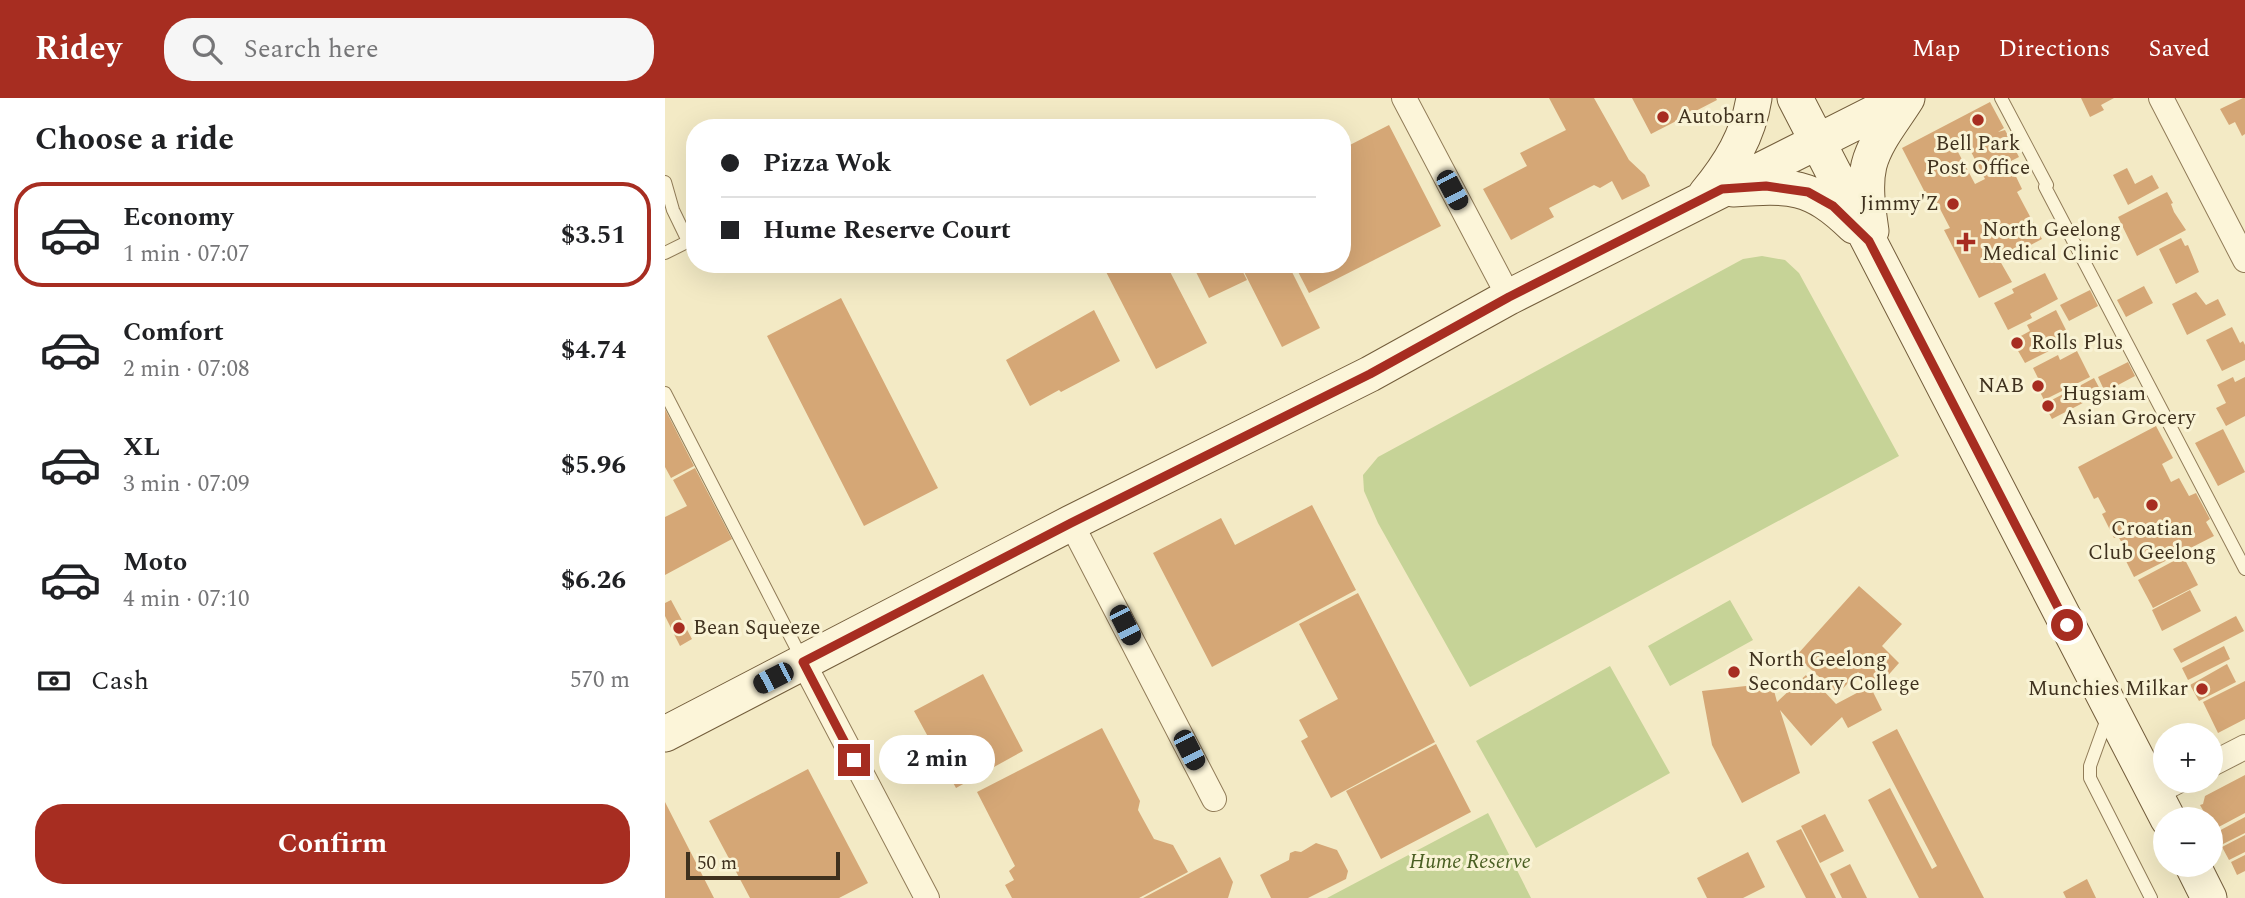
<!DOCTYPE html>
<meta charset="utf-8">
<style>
body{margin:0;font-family:Spectral,serif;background:#f6f6f6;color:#202124;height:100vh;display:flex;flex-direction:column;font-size:26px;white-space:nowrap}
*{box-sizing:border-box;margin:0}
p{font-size:23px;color:#757577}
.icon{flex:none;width:38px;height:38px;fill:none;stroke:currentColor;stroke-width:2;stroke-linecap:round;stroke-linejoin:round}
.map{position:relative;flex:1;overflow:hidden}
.details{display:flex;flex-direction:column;background:#fff;width:665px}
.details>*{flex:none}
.hud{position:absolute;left:21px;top:21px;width:665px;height:154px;border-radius:28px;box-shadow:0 7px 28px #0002;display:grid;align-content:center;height:154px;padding:0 35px;background:#fff}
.fabs{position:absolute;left:1488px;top:625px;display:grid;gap:14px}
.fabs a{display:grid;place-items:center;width:70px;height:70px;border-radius:50%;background:#fff;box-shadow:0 7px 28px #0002;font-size:35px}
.scale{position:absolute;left:21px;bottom:18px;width:154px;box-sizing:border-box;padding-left:7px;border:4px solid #3f311e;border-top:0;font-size:19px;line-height:24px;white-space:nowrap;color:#3f311e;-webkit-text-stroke:5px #f9f3d5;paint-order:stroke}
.end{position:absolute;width:32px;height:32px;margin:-16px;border:9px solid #a72d21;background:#fff;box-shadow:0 0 0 4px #fff}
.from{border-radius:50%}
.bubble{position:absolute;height:49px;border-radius:24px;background:#fff;box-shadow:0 7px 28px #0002;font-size:23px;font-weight:700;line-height:49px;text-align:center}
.car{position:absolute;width:21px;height:42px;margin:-21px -10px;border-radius:9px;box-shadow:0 0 5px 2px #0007;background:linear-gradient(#222 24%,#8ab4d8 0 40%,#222 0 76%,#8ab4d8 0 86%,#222 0)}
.hud b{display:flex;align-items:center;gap:24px;height:66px;font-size:26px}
.hud b+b{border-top:2px solid #e0e0e0}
.hud i{width:18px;height:18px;background:#202124}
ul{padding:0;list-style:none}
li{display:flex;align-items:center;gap:21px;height:105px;margin:0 14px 10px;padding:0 21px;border:4px solid transparent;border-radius:28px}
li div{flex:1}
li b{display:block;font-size:26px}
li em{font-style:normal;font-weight:700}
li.active{border-color:#a72d21}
li>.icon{width:63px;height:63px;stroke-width:1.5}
h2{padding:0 35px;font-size:32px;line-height:84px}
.pay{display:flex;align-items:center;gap:18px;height:77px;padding:0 35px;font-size:26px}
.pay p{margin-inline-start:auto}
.primary-button{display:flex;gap:14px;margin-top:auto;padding:14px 35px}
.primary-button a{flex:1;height:80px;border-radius:28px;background:#a72d21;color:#fff;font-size:28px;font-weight:700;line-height:80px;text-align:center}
header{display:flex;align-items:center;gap:42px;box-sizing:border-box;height:98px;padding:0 35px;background:#a72d21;color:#fff}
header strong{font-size:33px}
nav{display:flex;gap:38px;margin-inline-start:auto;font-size:24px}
.search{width:490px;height:63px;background:#f6f6f6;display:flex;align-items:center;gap:18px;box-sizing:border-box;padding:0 24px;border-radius:28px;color:#757577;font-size:26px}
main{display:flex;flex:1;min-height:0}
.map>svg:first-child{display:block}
.green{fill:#c6d397}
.building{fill:#d5a776;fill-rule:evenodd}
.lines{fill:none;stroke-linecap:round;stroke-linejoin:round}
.service-casing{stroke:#917c58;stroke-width:14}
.minor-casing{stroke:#917c58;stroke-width:26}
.secondary-casing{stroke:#735d3b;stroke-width:37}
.service{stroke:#fcf5d9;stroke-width:12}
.minor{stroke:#fcf5d9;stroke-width:24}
.secondary{stroke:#fcf5d9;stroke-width:35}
.route{stroke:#a72d21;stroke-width:9}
.poi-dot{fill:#a72d21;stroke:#f9f3d5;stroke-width:2.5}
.labels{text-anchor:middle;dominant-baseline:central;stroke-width:6;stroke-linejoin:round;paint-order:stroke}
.poi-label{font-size:21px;fill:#3f311e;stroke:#f9f3d5;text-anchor:start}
.park-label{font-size:21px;font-style:italic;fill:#495e22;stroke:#f9f3d5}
</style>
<header>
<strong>Ridey</strong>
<div class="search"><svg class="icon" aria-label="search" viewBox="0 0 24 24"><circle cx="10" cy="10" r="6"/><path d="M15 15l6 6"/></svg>Search here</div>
<nav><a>Map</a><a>Directions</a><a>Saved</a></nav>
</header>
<main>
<section class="details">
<h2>Choose a ride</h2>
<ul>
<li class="active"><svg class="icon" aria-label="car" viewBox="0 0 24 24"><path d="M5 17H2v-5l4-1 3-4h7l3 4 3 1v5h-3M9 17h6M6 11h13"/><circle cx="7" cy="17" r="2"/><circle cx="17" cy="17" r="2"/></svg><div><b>Economy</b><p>1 min · 07:07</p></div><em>$3.51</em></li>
<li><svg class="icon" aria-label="car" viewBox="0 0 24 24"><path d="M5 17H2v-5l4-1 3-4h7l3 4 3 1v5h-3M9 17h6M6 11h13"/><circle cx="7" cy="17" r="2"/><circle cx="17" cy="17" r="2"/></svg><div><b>Comfort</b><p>2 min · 07:08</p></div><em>$4.74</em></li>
<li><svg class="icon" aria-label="car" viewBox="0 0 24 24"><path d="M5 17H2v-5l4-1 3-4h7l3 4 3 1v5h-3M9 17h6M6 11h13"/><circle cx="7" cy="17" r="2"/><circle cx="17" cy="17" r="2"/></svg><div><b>XL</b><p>3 min · 07:09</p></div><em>$5.96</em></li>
<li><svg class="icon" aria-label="car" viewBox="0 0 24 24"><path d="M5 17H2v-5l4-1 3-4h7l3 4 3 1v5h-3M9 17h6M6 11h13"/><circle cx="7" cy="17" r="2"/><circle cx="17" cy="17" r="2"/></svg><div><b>Moto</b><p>4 min · 07:10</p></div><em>$6.26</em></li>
</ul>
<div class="pay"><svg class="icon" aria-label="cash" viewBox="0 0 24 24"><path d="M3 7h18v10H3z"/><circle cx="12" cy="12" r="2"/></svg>Cash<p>570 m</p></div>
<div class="primary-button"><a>Confirm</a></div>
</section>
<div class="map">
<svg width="1580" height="800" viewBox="0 0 1580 800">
<rect width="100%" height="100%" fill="#f3eac5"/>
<path class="green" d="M1097 158 1120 162 1134 175 1234 358 805 589 713 425 699 393 698 377 713 359 1078 161Z
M1065 502 1088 542 1005 588 983 548Z
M945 568 1005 675 871 750 811 643Z
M823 715 866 800H662Z"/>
<path class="building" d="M884 0H929L964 62 980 77 985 88 957 102 947 83 935 90 929 87 884 110 889 119 846 142 818 91 862 68 855 55 901 32Z
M967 0H1051L1052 2 986 36Z
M1416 0H1449L1436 7 1439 12 1425 19Z
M1578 0H1580V36L1577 38 1570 24 1564 27 1555 11Z
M1325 4 1339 30 1333 34 1340 32 1354 59 1344 64 1357 91 1352 94 1377 141 1335 163 1347 184 1314 200 1279 132 1285 130 1274 109 1269 112 1237 50ZM1302 46 1320 81 1310 86 1293 54Z
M724 27 776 128 644 195 629 166H677V51Z
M1462 70 1470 86 1487 77 1494 90 1463 107 1448 77Z
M1502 94 1508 105 1506 106 1509 114 1521 132 1472 158 1453 119Z
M1516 140 1520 148 1523 147 1534 174 1511 186 1494 151Z
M437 166H501L542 245 491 271Z
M536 166H574L582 182 544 200 529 170Z
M575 166H623L655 230 617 249Z
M1380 175 1393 201 1365 216 1367 220 1343 232 1329 205 1349 195 1347 191Z
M1479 188 1488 205 1461 219 1452 202Z
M1425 192 1433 208 1404 223 1395 207Z
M1531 194 1541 207 1553 201 1561 217 1522 237 1507 206Z
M176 200 273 390 199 428 102 238Z
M429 212 455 263 396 294 394 292 365 308 341 262Z
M1391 212 1406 242 1360 265 1352 251 1358 248 1354 239 1365 233 1362 227Z
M1567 229 1575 245 1578 243 1580 247V262L1557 273 1541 242Z
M1412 253 1425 279 1379 302 1371 286 1375 284 1368 270 1393 257 1395 262Z
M1463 264 1470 278 1440 294 1433 279Z
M1568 279 1570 284 1580 279V318L1561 328 1551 310 1561 305 1552 287Z
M1429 280 1437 295 1387 321 1379 306 1402 294 1407 304 1413 301 1407 292Z
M0 311 29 368 6 380 0 369Z
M1491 328 1508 360 1497 366 1506 384 1514 380 1524 398 1531 395 1545 421 1541 424 1549 438 1469 479 1454 449 1458 447 1453 438 1449 440 1437 416 1441 414 1433 399 1429 401 1413 369Z
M1558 331 1580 374 1553 388 1530 345Z
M30 370 67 441 0 477V419L22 408 8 382Z
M647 407 691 492 547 569 488 455 556 420 570 447Z
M1518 458 1533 487 1488 510 1473 482Z
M1194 488 1237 526 1217 548 1234 565 1211 591 1193 574 1173 596 1131 558Z
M1525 492 1536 513 1497 533 1487 512Z
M693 495 770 644 666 700 636 643 643 639 634 622 673 601 634 526Z
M6 502 27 541 15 548 0 518V505Z
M1571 518 1579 533 1516 565 1508 551Z
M1559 548 1565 561 1523 582 1517 570Z
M1562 566 1571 584 1534 603 1525 587Z
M318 576 358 653 291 690 249 613Z
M1141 577 1147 586 1154 591 1156 590 1171 606 1205 588 1217 612 1183 630 1177 619 1146 648 1115 612 1135 675 1077 705 1047 647 1037 593 1107 585 1112 604Z
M1580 583V621L1553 635 1538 604Z
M437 630 475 703 473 712 489 741 508 747 523 774 474 800H347L340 787 349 782 344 773 350 768 312 694Z
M1232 631 1319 800H1254L1203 702 1225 690 1267 771 1272 768 1207 644Z
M771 646 806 714 716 761 681 693Z
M143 671 203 785 174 800H85L44 723Z
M1580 677V715L1548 732 1545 721H1543L1535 707 1538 706 1540 698Z
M0 704 49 800H0Z
M1160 716 1179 753 1155 765 1136 728Z
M1580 719V735L1556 747 1550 735Z
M1136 731 1171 800H1141L1111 743Z
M1580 737V754L1564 762 1557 749Z
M651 745 672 752 683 773 681 781 643 800H606L595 777 624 762 625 755 630 753 636 754Z
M1083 754 1100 789 1078 800H1042L1032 780Z
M1580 757V773L1572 777 1566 764Z
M555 759 568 784 563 800H478Z
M1185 766 1202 800H1177L1165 776Z
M1422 781 1431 800H1401L1398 794Z"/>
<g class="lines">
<g class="service-casing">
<path id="service" d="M1336 0 1382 87 1380 89 1580 471
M0 84 8 112 23 143
M0 155 30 140
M0 295 137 561
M1443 618 1425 668V680L1486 800"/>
</g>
<g class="minor-casing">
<path id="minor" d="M739 0 844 199
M1496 0 1580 162
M406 425 549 701
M138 564 262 800
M1545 667 1580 649
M1490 695 1515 682"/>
</g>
<g class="secondary-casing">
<path id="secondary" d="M1130 0 1503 721
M1068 91C1125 87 1146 86 1189 128
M1041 96C1065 67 1083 38 1089 0
M1206 133C1203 112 1199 88 1204 67 1210 43 1229 21 1242 0
M0 636 406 425 705 276 844 199 1239 0
M1527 766 1544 800"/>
</g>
<use href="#service" class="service"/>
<use href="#minor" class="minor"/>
<use href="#secondary" class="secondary"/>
</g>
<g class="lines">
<path class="route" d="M189 662 138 564 406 425 705 276 844 199 1057 91 1101 88 1143 94 1168 108 1204 143 1402 527"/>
</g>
<g class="poi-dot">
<circle cx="998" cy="19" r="7"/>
<circle cx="1313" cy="22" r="7"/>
<circle cx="1288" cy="106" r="7"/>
<path d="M1297.5 133.5h7v7h7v7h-7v7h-7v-7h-7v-7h7z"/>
<circle cx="1352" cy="245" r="7"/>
<circle cx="1373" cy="288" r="7"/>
<circle cx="1383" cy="308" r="7"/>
<circle cx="1487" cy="407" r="7"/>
<circle cx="14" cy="530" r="7"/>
<circle cx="1069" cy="574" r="7"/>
<circle cx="1537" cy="591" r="7"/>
</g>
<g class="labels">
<g class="poi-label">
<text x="1012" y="19">Autobarn</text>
<text x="1313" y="46" text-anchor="middle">Bell Park<tspan x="1313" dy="24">Post Office</tspan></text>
<text x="1274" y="106" text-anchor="end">Jimmy'Z</text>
<text x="1317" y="132">North Geelong<tspan x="1317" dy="24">Medical Clinic</tspan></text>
<text x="1366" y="245">Rolls Plus</text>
<text x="1359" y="288" text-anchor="end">NAB</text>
<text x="1397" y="296">Hugsiam<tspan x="1397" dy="24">Asian Grocery</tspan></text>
<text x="1487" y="431" text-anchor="middle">Croatian<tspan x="1487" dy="24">Club Geelong</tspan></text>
<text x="28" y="530">Bean Squeeze</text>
<text x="1083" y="562">North Geelong<tspan x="1083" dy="24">Secondary College</tspan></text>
<text x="1523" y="591" text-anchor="end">Munchies Milkar</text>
</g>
<g class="park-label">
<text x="805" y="764">Hume Reserve</text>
</g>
</g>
</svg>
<div class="fabs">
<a>+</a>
<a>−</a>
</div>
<div class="scale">50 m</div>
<i class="end from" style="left:1402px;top:527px"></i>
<i class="end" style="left:189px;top:662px"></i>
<div class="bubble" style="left:214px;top:637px;width:116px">2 min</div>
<i class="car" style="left:787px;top:92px;rotate:152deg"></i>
<i class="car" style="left:460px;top:527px;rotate:153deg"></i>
<i class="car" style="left:108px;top:580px;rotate:243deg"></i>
<i class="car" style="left:524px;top:652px;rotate:153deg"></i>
<div class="hud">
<b><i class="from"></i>Pizza Wok</b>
<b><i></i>Hume Reserve Court</b>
</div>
</div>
</main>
